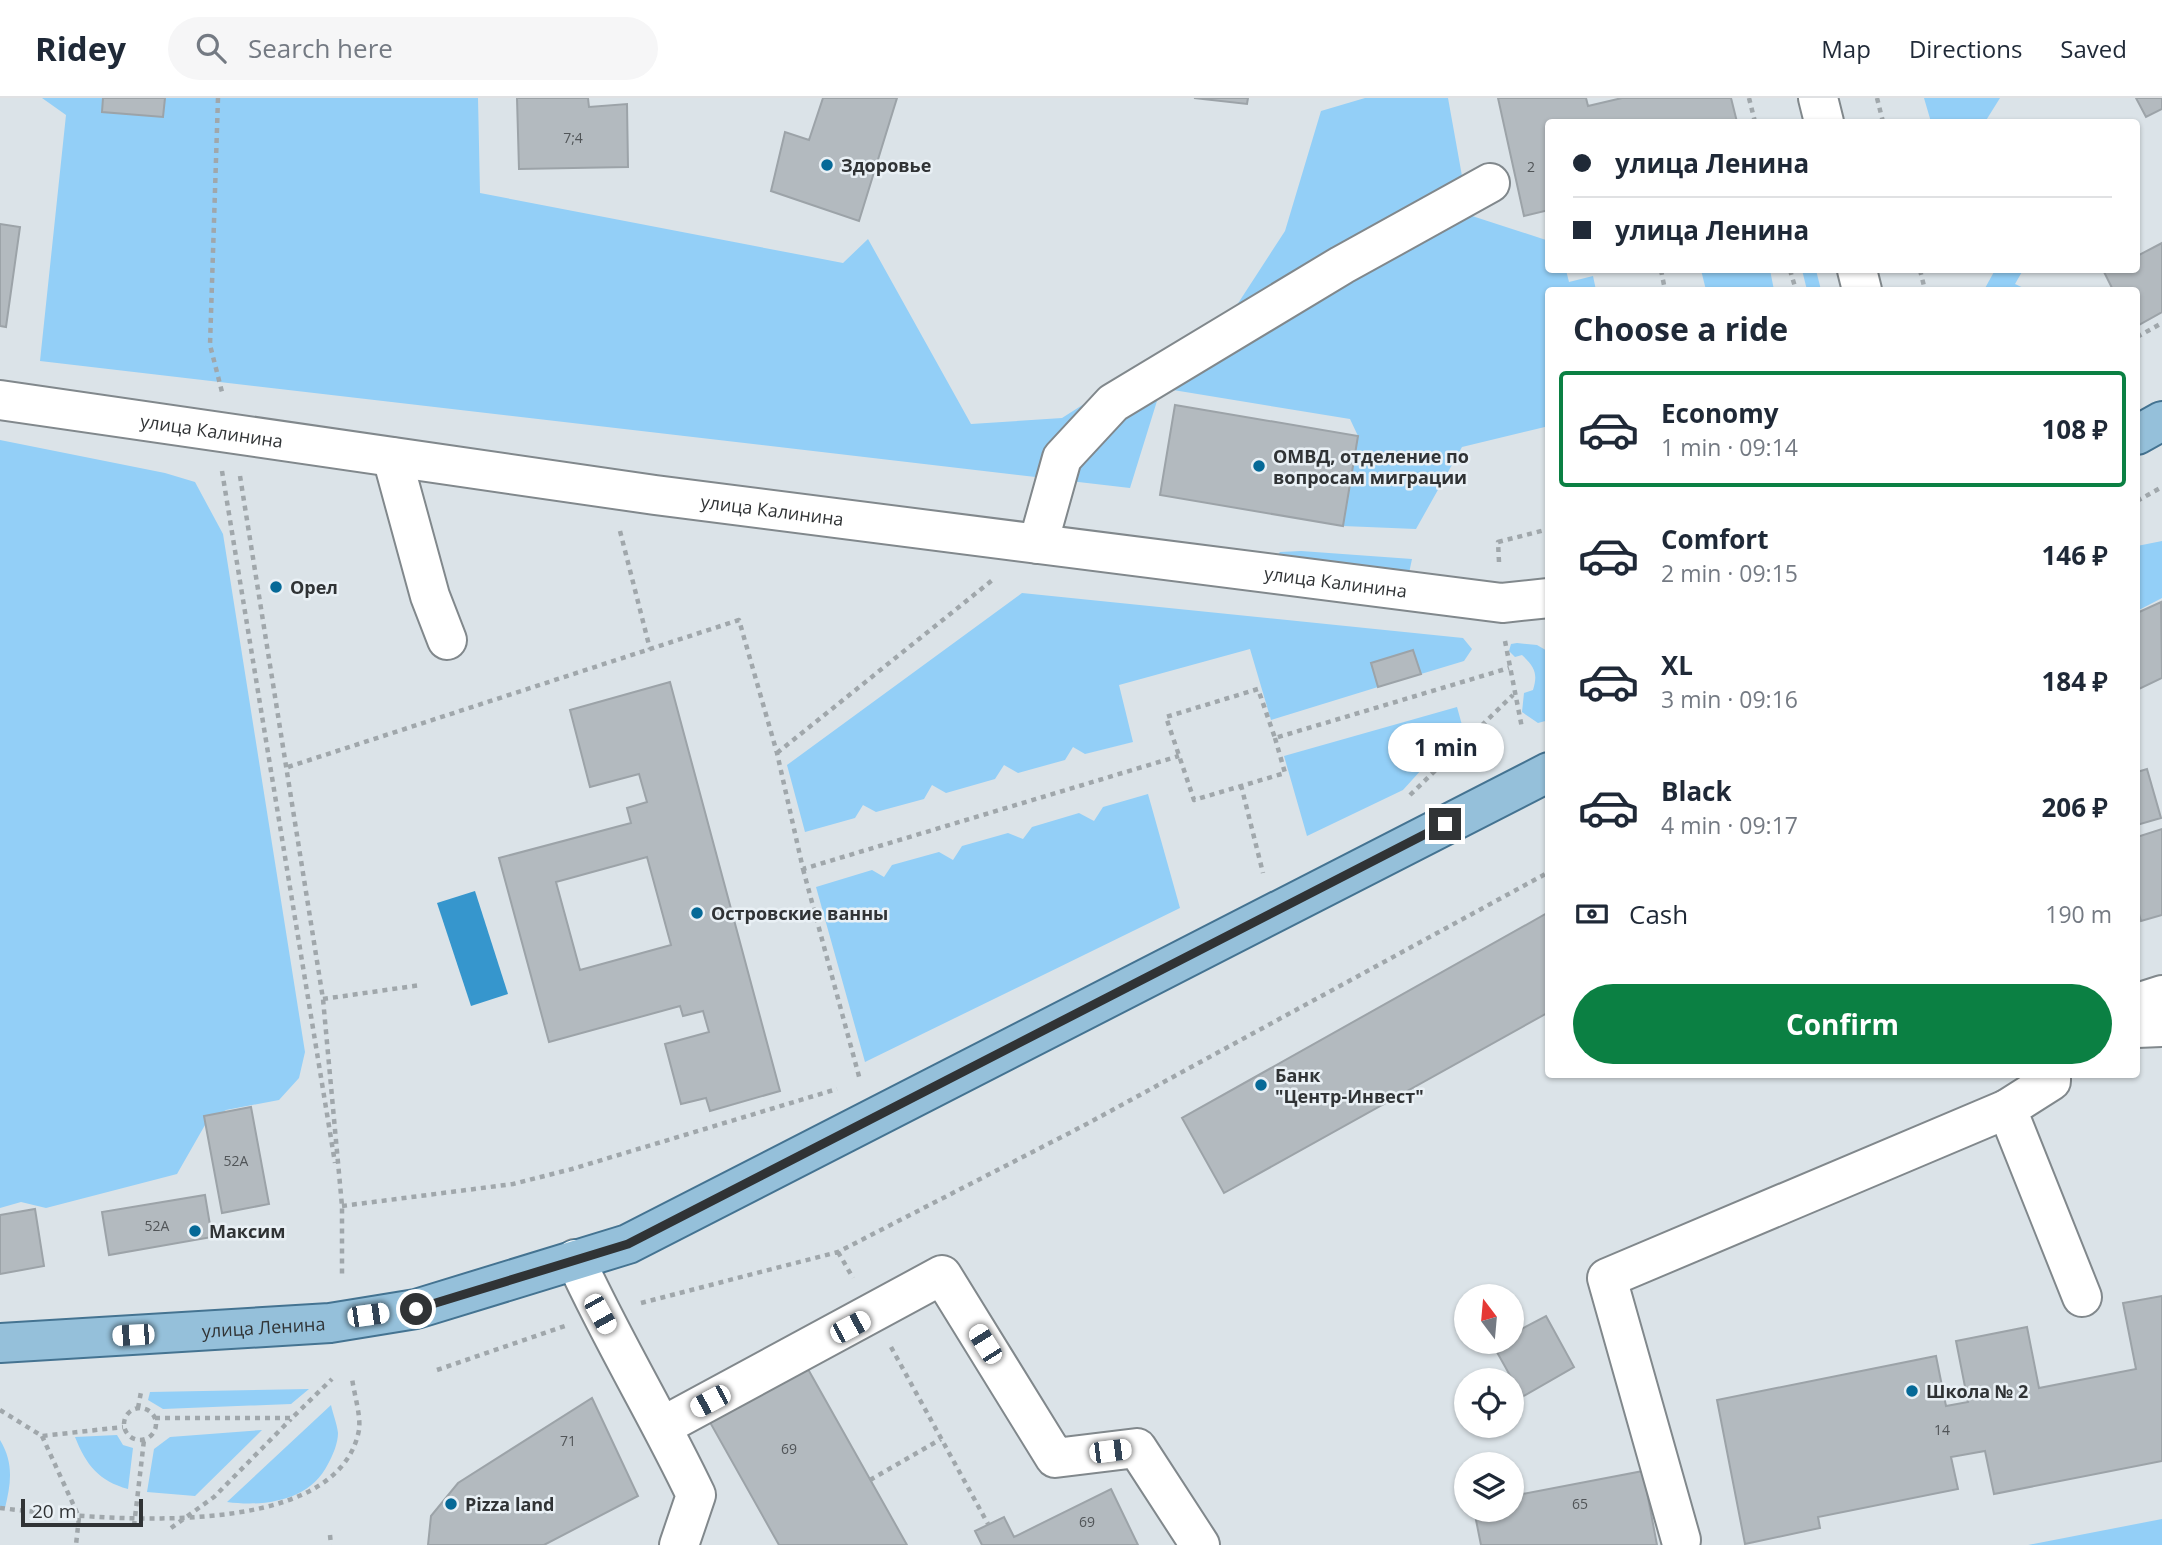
<!DOCTYPE html>
<meta charset="utf-8">
<style>
body{margin:0;font-family:"Open Sans",sans-serif;background:#f6f6f7;color:#1f2937;height:100vh;display:flex;flex-direction:column;font-size:26px;white-space:nowrap}
*{box-sizing:border-box;margin:0}
p{font-size:23px;color:#747a83}
.icon{flex:none;width:38px;height:38px;fill:none;stroke:currentColor;stroke-width:2;stroke-linecap:round;stroke-linejoin:round}
.map{position:relative;flex:1;overflow:hidden}
.side{position:absolute;left:1545px;top:189px;width:595px;height:791px;display:flex;flex-direction:column;background:#fff;border-radius:7px;box-shadow:0 2px 5px #0004}
.side>*{flex:none}
.guide{position:absolute;left:1545px;top:21px;width:595px;height:154px;border-radius:7px;box-shadow:0 2px 5px #0004;display:grid;align-content:center;height:154px;padding:0 28px;background:#fff}
.needle{width:46px;rotate:344deg}
.controls{position:absolute;left:1454px;top:1186px;display:grid;gap:14px}
.controls a{display:grid;place-items:center;width:70px;height:70px;border-radius:50%;background:#fff;box-shadow:0 2px 5px #0004;font-size:35px}
.scale{position:absolute;left:21px;bottom:18px;width:122px;box-sizing:border-box;padding-left:7px;border:4px solid #303335;border-top:0;font-size:19px;line-height:24px;white-space:nowrap;color:#303335;-webkit-text-stroke:5px #e9f0f5;paint-order:stroke}
.end{position:absolute;width:32px;height:32px;margin:-16px;border:9px solid #303335;background:#fff;box-shadow:0 0 0 4px #fff}
.from{border-radius:50%}
.bubble{position:absolute;height:49px;border-radius:24px;background:#fff;box-shadow:0 2px 5px #0004;font-size:23px;font-weight:700;line-height:49px;text-align:center}
.car{position:absolute;width:21px;height:42px;margin:-21px -10px;border-radius:9px;box-shadow:0 0 5px 2px #0007;background:linear-gradient(#fff 24%,#345 0 40%,#fff 0 76%,#345 0 86%,#fff 0)}
.guide b{display:flex;align-items:center;gap:24px;height:66px;font-size:26px}
.guide b+b{border-top:2px solid #e0e1e3}
.guide i{width:18px;height:18px;background:#1f2937}
ul{padding:0;list-style:none}
li{display:flex;align-items:center;gap:21px;height:116px;margin:0 14px 10px;padding:0 14px;border:4px solid transparent;border-radius:7px}
li div{flex:1}
li b{display:block;font-size:26px}
li em{font-style:normal;font-weight:700}
li.selected{border-color:#0b8043}
li>.icon{width:63px;height:63px;stroke-width:1.5}
h2{padding:0 28px;font-size:32px;line-height:84px}
.pay{display:flex;align-items:center;gap:18px;height:77px;padding:0 28px;font-size:26px}
.pay p{margin-inline-start:auto}
.action{display:flex;gap:14px;margin-top:auto;padding:14px 28px}
.action a{flex:1;height:80px;border-radius:42px;background:#0b8043;color:#fff;font-size:28px;font-weight:700;line-height:80px;text-align:center}
header{display:flex;align-items:center;gap:42px;box-sizing:border-box;height:98px;padding:0 35px;background:#fff;border-bottom:2px solid #e0e1e3}
header strong{font-size:33px}
nav{display:flex;gap:38px;margin-inline-start:auto;font-size:24px}
.search{width:490px;height:63px;background:#f6f6f7;display:flex;align-items:center;gap:18px;box-sizing:border-box;padding:0 24px;border-radius:38px;color:#747a83;font-size:26px}
.map>svg:first-child{display:block}
.green{fill:#93cff7}
.water{fill:#3696cd}
.building{fill:#b3babf;stroke:#9ca3a8;stroke-width:2;fill-rule:evenodd}
.lines{fill:none;stroke-linecap:round;stroke-linejoin:round}
.minor-casing{stroke:#81888c;stroke-width:42}
.major-casing{stroke:#447391;stroke-width:42}
.path{stroke:#a0a7ab;stroke-width:4.5;stroke-dasharray:5 5;stroke-linecap:butt}
.minor{stroke:#fff;stroke-width:38}
.major{stroke:#95c0da;stroke-width:38}
.route{stroke:#303335;stroke-width:9}
.poi-dot{fill:#056997;stroke:#e9f0f5;stroke-width:2.5}
.labels{text-anchor:middle;dominant-baseline:central;stroke-width:5;stroke-linejoin:round;paint-order:stroke}
.number-label{font-size:14px;fill:#515558}
.poi-label{font-size:18px;font-weight:bold;fill:#303335;stroke:#e9f0f5;text-anchor:start}
.street-label{font-size:18px;fill:#303335;stroke:#e9f0f5}
</style>
<header>
<strong>Ridey</strong>
<div class="search"><svg class="icon" aria-label="search" viewBox="0 0 24 24"><circle cx="10" cy="10" r="6"/><path d="M15 15l6 6"/></svg>Search here</div>
<nav><a>Map</a><a>Directions</a><a>Saved</a></nav>
</header>
<div class="map">
<svg width="2162" height="1447" viewBox="0 0 2162 1447">
<rect width="100%" height="100%" fill="#dbe3e8"/>
<path class="green" d="M42 0H478L480 95 843 165 868 141 971 326 1062 320 1235 210 1285 133 1321 13 1365 0H1448L1469 117 1546 142 1549 145V172H1566L1569 184 1593 178 1596 192H1549V328L1462 349 1416 431 1343 428 1358 338 1350 321 1161 290 1130 390 40 263 66 17Z
M1924 0H2000L1985 24H1931Z
M1701 172H1770L1774 192H1706Z
M1802 172H1816L1821 192H1807Z
M1995 172H2023L2015 186 2028 192H1984Z
M0 342 165 375 195 384 223 436 305 954 299 980 279 1002 226 1012 205 1027 177 1076 46 1110 21 1104 0 1110Z
M2162 443V500L2137 513V448Z
M1301 453 1412 461 1408 480 1276 459 1280 454Z
M1022 495 1463 540 1472 551 1464 563 1421 576 1413 552 1371 565 1378 589 1271 622 1250 551 1119 587 1133 644 1085 656 1073 649 1065 662 1018 675 1004 667 995 681 946 695 932 687 924 701 876 714 863 707 855 720 805 734 787 667Z
M1517 545 1537 547 1549 554V622L1538 625 1522 614 1524 595 1533 592C1538 576 1535 569 1522 557L1515 559 1509 553 1511 546Z
M1457 609 1462 627 1403 692 1307 738 1284 658Z
M1148 696 1180 810 865 964 816 789 872 772 884 779 892 767 939 754 953 762 962 748 1008 735 1023 741 1032 729 1079 715 1094 723 1103 709Z
M309 1291 291 1306 163 1311 148 1302 150 1294Z
M331 1307C333 1316 337 1326 338 1335 338 1345 333 1357 328 1366 310 1403 264 1409 227 1404Z
M262 1332 195 1398 147 1394 154 1351 170 1339Z
M117 1337 123 1347 133 1350 128 1391C99 1383 86 1367 75 1339Z
M0 1342C14 1365 11 1385 5 1410L0 1409Z
M2162 1421V1447H2028Z"/>
<path class="water" d="M475 793 508 896 471 908 437 805Z"/>
<path class="building" d="M103 0H165L163 19 102 14Z
M517 0H588L589 9 627 6 628 69 519 71Z
M823 0H897L859 123 771 93 785 34 809 42Z
M1194 0H1248L1247 6Z
M1498 0H1586L1588 8 1622 0H1731L1737 24H1549V112L1524 118Z
M2136 0H2162V11L2146 19Z
M0 126 20 129 6 229 0 228Z
M2162 145V214L2137 228V192H2113L2104 174 2137 172V158Z
M1175 307 1358 338 1343 428 1160 397Z
M2161 504 2162 580 2137 592V515Z
M1413 552 1421 576 1378 589 1371 565Z
M670 584 780 993 710 1013 706 1000 681 1006 665 946 709 934 703 913 683 918 680 908 549 944 499 760 631 725 627 710 647 704 639 676 590 689 570 612ZM647 759 671 847 580 872 556 784Z
M2147 671 2161 720 2137 727V674Z
M2162 731V817L2141 823 2137 809V739Z
M1549 814V914L1224 1095 1182 1020Z
M251 1009 269 1106 222 1115 204 1018Z
M205 1097 212 1139 109 1157 102 1114Z
M35 1111 44 1168 0 1176V1117Z
M2162 1198V1363L1994 1396 1985 1353 1951 1359 1958 1391 1818 1419 1820 1430 1745 1446 1717 1302 1936 1258 1946 1308 1968 1304 1956 1243 2027 1229 2039 1290 2136 1271 2123 1205Z
M1546 1218 1574 1269 1522 1299 1493 1247 1512 1244V1236Z
M804 1264 907 1447H779L707 1319Z
M592 1300 638 1398 544 1447H428L431 1418 458 1385Z
M1643 1373 1657 1447H1481L1474 1412H1512V1398Z
M1111 1391 1138 1447H982L975 1433 1004 1419 1014 1439Z"/>
<g class="lines">
<g class="minor-casing">
<g id="minor">
<path d="M1818 0 1824 24"/>
<path d="M1857 172 1862 192"/>
<path id="s1" d="M0 302 655 397 1502 505 1549 500"/>
<path d="M392 359 430 498 447 542"/>
<path d="M1038 446 1062 360 1113 305 1342 167 1490 85"/>
<path d="M2137 905 2162 897"/>
<path d="M2137 930 2162 929"/>
<path d="M2051 976V983L2007 1011 2082 1199"/>
<path d="M575 1161C612 1242 658 1317 696 1397L679 1447"/>
<path d="M663 1328 942 1177 1055 1360 1137 1350 1200 1447"/>
<path d="M1681 1442 1607 1180 2007 1011"/>
</g>
</g>
<g class="major-casing">
<g id="major">
<path d="M2137 337 2162 323"/>
<path id="s2" d="M0 1245 330 1225 416 1211 628 1146 1549 674"/>
</g>
</g>
<path class="path" d="M218 0 210 247 222 294
M1749 0 1755 24
M1877 0 1883 24
M1661 172 1665 192
M1790 172 1796 192
M1920 172 1925 192
M1689 192H1698
M2137 239 2162 225
M222 373 335 1065
M240 378 323 901 342 1108V1178
M2137 403 2162 389
M620 433 650 551
M1499 464 1498 444 1549 431
M1505 543 1522 630
M1275 640 1285 675 1194 702 1166 619 1258 591 1275 640 1509 570
M777 655 995 480
M288 669 739 522 777 655 803 771 1179 658
M1241 687 1263 775
M1410 697 1513 597
M803 771 860 982
M323 901 421 887
M342 1108 513 1086 572 1071 837 991
M838 1154 853 1180
M641 1205 838 1154 1083 1028 1549 774
M891 1249 988 1426
M437 1272 565 1228
M124 1326a16 16 0 1 1 32 0a16 16 0 1 1-32 0Z
M138 1310 141 1294
M0 1312 42 1338 123 1329
M155 1320H292L332 1281
M42 1338 79 1419 76 1447
M870 1382 941 1341
M0 1410C96 1421 337 1447 359 1332 361 1317 354 1296 352 1280
M134 1428 144 1342
M171 1430 214 1399 291 1321
M330 1437 331 1447"/>
<use href="#minor" class="minor"/>
<use href="#major" class="major"/>
</g>
<g class="lines">
<path class="route" d="M416 1211 628 1146 1445 726"/>
</g>
<g class="poi-dot">
<circle cx="827" cy="67" r="7"/>
<circle cx="1259" cy="368" r="7"/>
<circle cx="276" cy="489" r="7"/>
<circle cx="697" cy="815" r="7"/>
<circle cx="1261" cy="987" r="7"/>
<circle cx="195" cy="1133" r="7"/>
<circle cx="1912" cy="1293" r="7"/>
<circle cx="451" cy="1406" r="7"/>
</g>
<g class="labels">
<g class="number-label">
<text x="573" y="39">7;4</text>
<text x="1531" y="68">2</text>
<text x="236" y="1062">52А</text>
<text x="157" y="1127">52А</text>
<text x="1942" y="1331">14</text>
<text x="568" y="1342">71</text>
<text x="789" y="1350">69</text>
<text x="1580" y="1405">65</text>
<text x="1087" y="1423">69</text>
</g>
<g class="poi-label">
<text x="841" y="67">Здоровье</text>
<text x="1273" y="358">ОМВД, отделение по<tspan x="1273" dy="21">вопросам миграции</tspan></text>
<text x="290" y="489">Орел</text>
<text x="711" y="815">Островские ванны</text>
<text x="1275" y="977">Банк<tspan x="1275" dy="21">"Центр-Инвест"</tspan></text>
<text x="209" y="1133">Максим</text>
<text x="1926" y="1293">Школа № 2</text>
<text x="465" y="1406">Pizza land</text>
</g>
<g class="street-label">
<text stroke="none"><textPath href="#s1" startOffset="214">улица Калинина</textPath></text>
<text stroke="none"><textPath href="#s1" startOffset="780">улица Калинина</textPath></text>
<text stroke="none"><textPath href="#s1" startOffset="1348">улица Калинина</textPath></text>
<text stroke="none"><textPath href="#s2" startOffset="264">улица Ленина</textPath></text>
</g>
</g>
</svg>
<div class="controls">
<a><svg class="needle" viewBox="-14 -14 28 28"><path d="M0-13l5 13h-10z" fill="#e53935"/><path d="M0 13l5-13h-10z" fill="#747a83"/></svg></a>
<a><svg class="icon" aria-label="locate" viewBox="0 0 24 24"><circle cx="12" cy="12" r="6"/><path d="M12 2v4M12 18v4M2 12h4M18 12h4"/></svg></a>
<a><svg class="icon" aria-label="layers" viewBox="0 0 24 24"><path d="M12 4l9 5-9 5-9-5zM3 14l9 5 9-5"/></svg></a>
</div>
<div class="scale">20 m</div>
<i class="end from" style="left:416px;top:1211px"></i>
<i class="end" style="left:1445px;top:726px"></i>
<div class="bubble" style="left:1388px;top:625px;width:116px">1 min</div>
<i class="car" style="left:600px;top:1216px;rotate:151deg"></i>
<i class="car" style="left:368px;top:1217px;rotate:82deg"></i>
<i class="car" style="left:850px;top:1229px;rotate:62deg"></i>
<i class="car" style="left:133px;top:1237px;rotate:267deg"></i>
<i class="car" style="left:985px;top:1246px;rotate:328deg"></i>
<i class="car" style="left:710px;top:1303px;rotate:242deg"></i>
<i class="car" style="left:1110px;top:1353px;rotate:83deg"></i>
<div class="guide">
<b><i class="from"></i>улица Ленина</b>
<b><i></i>улица Ленина</b>
</div>
<section class="side">
<h2>Choose a ride</h2>
<ul>
<li class="selected"><svg class="icon" aria-label="car" viewBox="0 0 24 24"><path d="M5 17H2v-5l4-1 3-4h7l3 4 3 1v5h-3M9 17h6M6 11h13"/><circle cx="7" cy="17" r="2"/><circle cx="17" cy="17" r="2"/></svg><div><b>Economy</b><p>1 min · 09:14</p></div><em>108 ₽</em></li>
<li><svg class="icon" aria-label="car" viewBox="0 0 24 24"><path d="M5 17H2v-5l4-1 3-4h7l3 4 3 1v5h-3M9 17h6M6 11h13"/><circle cx="7" cy="17" r="2"/><circle cx="17" cy="17" r="2"/></svg><div><b>Comfort</b><p>2 min · 09:15</p></div><em>146 ₽</em></li>
<li><svg class="icon" aria-label="car" viewBox="0 0 24 24"><path d="M5 17H2v-5l4-1 3-4h7l3 4 3 1v5h-3M9 17h6M6 11h13"/><circle cx="7" cy="17" r="2"/><circle cx="17" cy="17" r="2"/></svg><div><b>XL</b><p>3 min · 09:16</p></div><em>184 ₽</em></li>
<li><svg class="icon" aria-label="car" viewBox="0 0 24 24"><path d="M5 17H2v-5l4-1 3-4h7l3 4 3 1v5h-3M9 17h6M6 11h13"/><circle cx="7" cy="17" r="2"/><circle cx="17" cy="17" r="2"/></svg><div><b>Black</b><p>4 min · 09:17</p></div><em>206 ₽</em></li>
</ul>
<div class="pay"><svg class="icon" aria-label="cash" viewBox="0 0 24 24"><path d="M3 7h18v10H3z"/><circle cx="12" cy="12" r="2"/></svg>Cash<p>190 m</p></div>
<div class="action"><a>Confirm</a></div>
</section>
</div>
